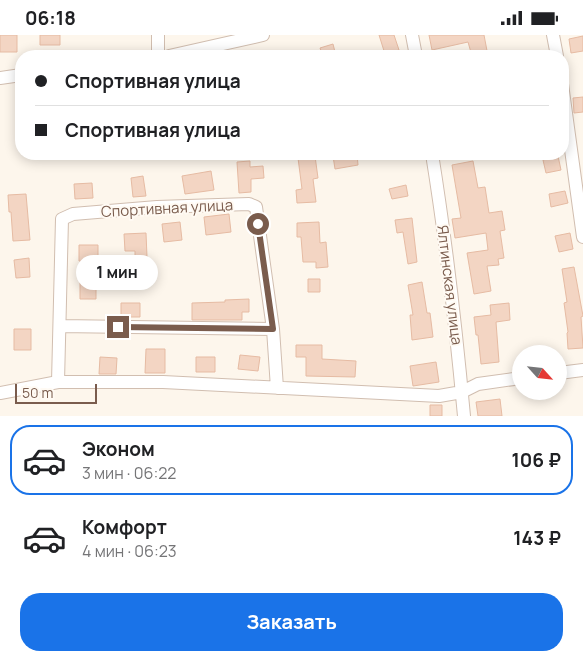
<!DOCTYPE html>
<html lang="ru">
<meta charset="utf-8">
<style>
body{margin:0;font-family:Manrope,sans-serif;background:#f6f6f6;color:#202124;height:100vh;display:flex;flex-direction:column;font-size:19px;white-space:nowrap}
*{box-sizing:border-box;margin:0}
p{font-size:16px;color:#757577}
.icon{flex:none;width:28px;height:28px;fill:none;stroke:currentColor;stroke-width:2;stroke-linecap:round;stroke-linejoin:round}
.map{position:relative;height:381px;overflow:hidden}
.side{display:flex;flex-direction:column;background:#fff;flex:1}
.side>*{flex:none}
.top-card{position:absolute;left:15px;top:15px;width:554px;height:110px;border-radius:20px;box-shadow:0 2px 12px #0003;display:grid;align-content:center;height:110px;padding:0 20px;background:#fff}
.needle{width:32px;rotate:117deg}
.fabs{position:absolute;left:512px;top:310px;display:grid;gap:10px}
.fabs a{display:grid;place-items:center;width:55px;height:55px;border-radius:50%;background:#fff;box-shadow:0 2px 12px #0003;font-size:25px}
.scale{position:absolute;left:15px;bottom:12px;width:82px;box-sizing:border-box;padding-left:5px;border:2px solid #7a5c4d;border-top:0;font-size:14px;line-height:18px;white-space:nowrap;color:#7a5c4d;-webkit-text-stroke:4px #fffaf3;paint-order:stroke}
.end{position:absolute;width:22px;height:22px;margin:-11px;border:6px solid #7a5c4d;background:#fff;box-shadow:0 0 0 2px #fff}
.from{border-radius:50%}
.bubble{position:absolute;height:35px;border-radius:18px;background:#fff;box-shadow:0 2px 12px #0003;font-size:16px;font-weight:700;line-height:35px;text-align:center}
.top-card b{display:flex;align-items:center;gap:18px;height:48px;font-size:19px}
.top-card b+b{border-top:1px solid #e0e0e0}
.top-card i{width:12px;height:12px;background:#202124}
ul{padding:9px 0 0;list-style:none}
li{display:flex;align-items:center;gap:15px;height:70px;margin:0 10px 8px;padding:0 10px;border:2px solid transparent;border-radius:20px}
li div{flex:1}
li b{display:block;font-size:19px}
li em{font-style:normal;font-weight:700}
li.selected{border-color:#1a73e8}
li>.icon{width:45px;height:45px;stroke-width:1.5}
.action{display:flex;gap:10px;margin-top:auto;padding:10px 20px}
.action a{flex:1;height:58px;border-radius:20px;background:#1a73e8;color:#fff;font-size:20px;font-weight:700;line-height:58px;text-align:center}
.status{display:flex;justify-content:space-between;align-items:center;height:35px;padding:0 25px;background:#fff;direction:ltr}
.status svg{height:14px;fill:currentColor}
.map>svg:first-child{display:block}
.building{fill:#f3d5c3;stroke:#e6bba3}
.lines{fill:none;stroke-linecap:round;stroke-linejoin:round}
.minor-casing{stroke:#d1beb0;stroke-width:14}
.minor{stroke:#fff;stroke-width:12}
.route{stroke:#7a5c4d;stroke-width:6}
.labels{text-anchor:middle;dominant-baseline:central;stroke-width:4;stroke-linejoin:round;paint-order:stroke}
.street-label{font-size:15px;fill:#7a5c4d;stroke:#fffaf3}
</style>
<div class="status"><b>06:18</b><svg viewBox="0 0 49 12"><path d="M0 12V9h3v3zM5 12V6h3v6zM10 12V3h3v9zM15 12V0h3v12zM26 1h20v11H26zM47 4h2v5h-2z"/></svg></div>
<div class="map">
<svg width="583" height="381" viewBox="0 0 583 381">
<rect width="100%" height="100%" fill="#fdf6ec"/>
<path class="building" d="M0 0H17V17H0Z
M40 0H60V10H40Z
M379 0H394L399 15 385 19Z
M429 0H484L488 21H472L468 7 432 15Z
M583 1V16L571 18 569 4Z
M333 9 336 21H323L320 13Z
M583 62V77L574 78 573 63Z
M349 119H357L358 130 335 134 333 121Z
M315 121 318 143 313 144 316 167 297 168 296 155 302 154 298 123Z
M558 121 561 135 546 138 543 125Z
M250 126V132L263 131 264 143 251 144V157L239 158 237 127Z
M473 126 478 153 485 152 489 178 502 176 505 195 500 196 504 223 498 224 499 230 487 231 491 256 474 259 467 218 488 215 486 198 455 203 452 184 461 183 452 130Z
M211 136 214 155 185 159 182 141Z
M143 141 146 161 133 162 131 143Z
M92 148 93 163 75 164 74 149Z
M406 150 408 161 392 164 389 154Z
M565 156 568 168 551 172 549 159Z
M26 159 30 205 13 206 11 177H9L8 160Z
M229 179 231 197 206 200 204 182Z
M412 183 417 227 408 229 403 197 397 198 395 185Z
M180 187 182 205 164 207 162 189Z
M319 187 320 208 326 207 328 232 316 233V227H303L301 202H297V188Z
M146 198 147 222H135V216H125L124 199Z
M570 198 573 214 559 217 555 201Z
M79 210H98V226H79Z
M29 223 30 242 16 243 14 225Z
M574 232 583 281 581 282 583 313 568 314 567 298 568 297 564 268 567 267 562 234Z
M308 244H320V257H308Z
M80 246 96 247V264H80Z
M422 247 427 278H430L433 302 412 305 410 280H413L408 250Z
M249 264V277H242V285H192V268L225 267V265Z
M121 268H140V282H121Z
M509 268 510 285 496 287 499 327 481 329 478 300H476L474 282 491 280 490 270Z
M14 294H31V315H14Z
M296 310H322V324L356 326 355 342 306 341V322H296Z
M146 314H165V338H145Z
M240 320 260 322 258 336 238 334Z
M100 322 117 323 116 339H99Z
M196 322H215V337H196Z
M436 327 439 347 413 351 410 331Z
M500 364 502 381H478L476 367Z
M430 370H442V381H430Z"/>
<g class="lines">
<g class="minor-casing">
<path id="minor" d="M158 0V21
M412 0 416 21
M553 0 557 21
M169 21 263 0
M0 43 21 40
M562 49 583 202
M432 119C446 206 456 293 464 381
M60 291 273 294
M559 338 583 335
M58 347 62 184 73 179 157 172 249 169 256 172 273 294 277 353
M0 358 58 347H163L439 361 462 357 478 349 521 343"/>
</g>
<use href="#minor" class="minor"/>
</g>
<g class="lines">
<path class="route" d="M118 292 273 294 258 189"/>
</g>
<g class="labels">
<g class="street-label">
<text transform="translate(167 173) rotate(-3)">Спортивная улица</text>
<text transform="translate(450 250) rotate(83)">Ялтинская улица</text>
</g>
</g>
</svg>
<div class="fabs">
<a><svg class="needle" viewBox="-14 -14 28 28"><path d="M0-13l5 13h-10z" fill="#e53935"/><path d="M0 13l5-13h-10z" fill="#757577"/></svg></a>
</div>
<div class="scale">50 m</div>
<i class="end from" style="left:258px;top:189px"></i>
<i class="end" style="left:118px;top:292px"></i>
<div class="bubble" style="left:76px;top:220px;width:82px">1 мин</div>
<div class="top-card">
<b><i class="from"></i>Спортивная улица</b>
<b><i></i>Спортивная улица</b>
</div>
</div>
<section class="side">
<ul>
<li class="selected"><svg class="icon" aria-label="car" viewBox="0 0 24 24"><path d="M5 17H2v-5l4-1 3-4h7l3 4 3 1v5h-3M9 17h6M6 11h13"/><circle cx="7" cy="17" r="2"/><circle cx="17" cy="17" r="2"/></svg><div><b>Эконом</b><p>3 мин · 06:22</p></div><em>106 ₽</em></li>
<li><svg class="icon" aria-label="car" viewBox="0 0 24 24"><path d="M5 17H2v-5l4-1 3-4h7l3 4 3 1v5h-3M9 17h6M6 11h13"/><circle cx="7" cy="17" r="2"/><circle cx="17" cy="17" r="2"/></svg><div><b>Комфорт</b><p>4 мин · 06:23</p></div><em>143 ₽</em></li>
</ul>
<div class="action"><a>Заказать</a></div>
</section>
